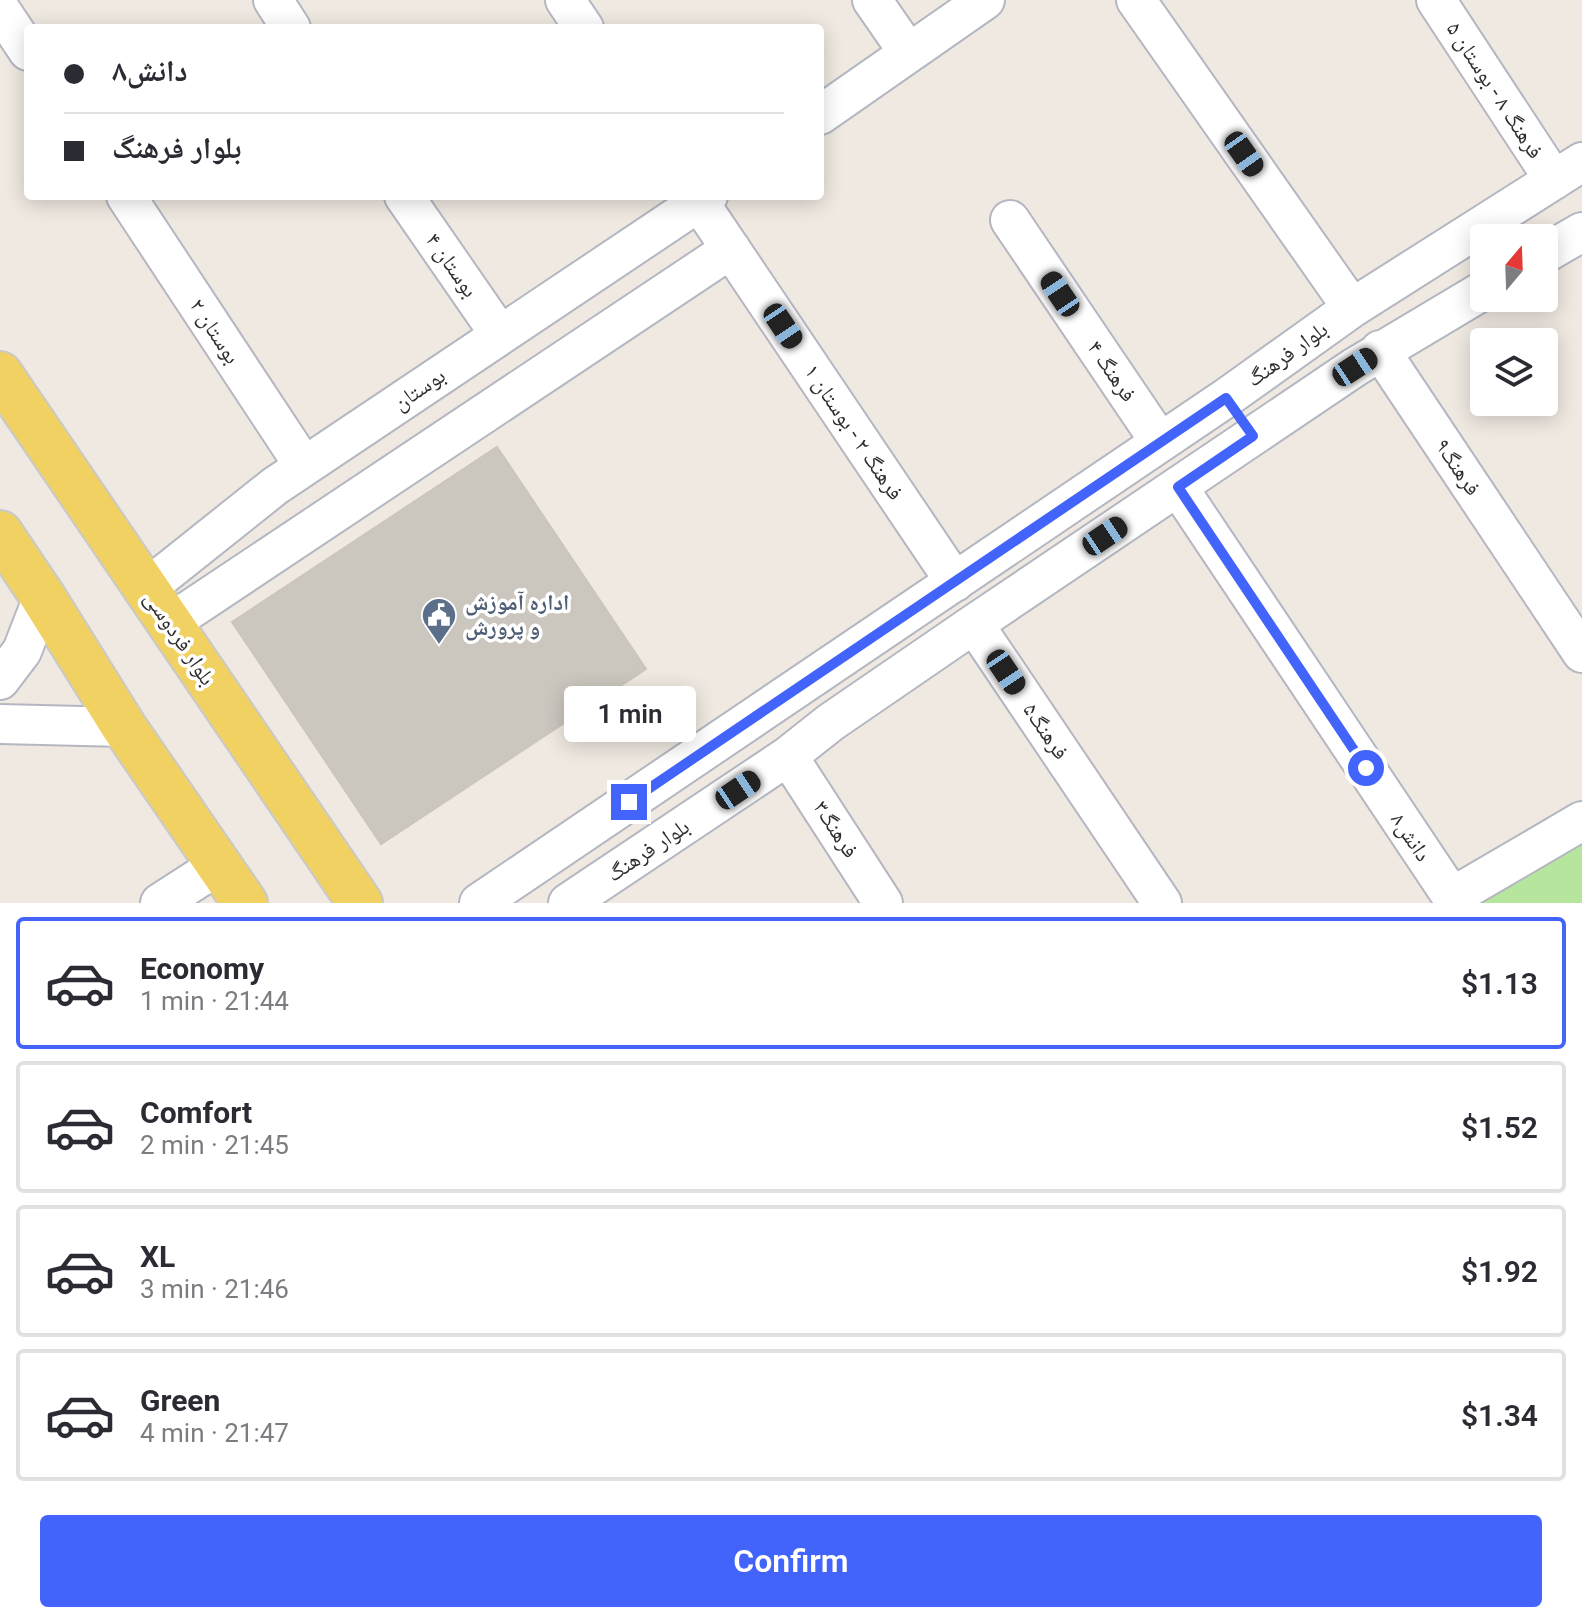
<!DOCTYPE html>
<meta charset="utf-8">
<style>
body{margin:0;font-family:Roboto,"Noto Naskh Arabic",sans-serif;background:#f2f2f3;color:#2b2b33;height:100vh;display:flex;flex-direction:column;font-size:30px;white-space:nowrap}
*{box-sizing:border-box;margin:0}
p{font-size:26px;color:#7c7c81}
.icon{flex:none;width:44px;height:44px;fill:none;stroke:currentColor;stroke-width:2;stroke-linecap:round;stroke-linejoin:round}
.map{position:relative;height:903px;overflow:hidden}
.side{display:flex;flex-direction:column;background:#fff;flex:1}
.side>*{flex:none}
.guide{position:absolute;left:24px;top:24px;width:800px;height:176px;border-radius:8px;box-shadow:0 4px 20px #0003;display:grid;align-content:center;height:176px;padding:0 40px;background:#fff}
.needle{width:52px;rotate:19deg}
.controls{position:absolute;left:1470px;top:224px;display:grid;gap:16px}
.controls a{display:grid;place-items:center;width:88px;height:88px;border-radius:8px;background:#fff;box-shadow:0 4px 20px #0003;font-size:40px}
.end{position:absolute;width:36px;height:36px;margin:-18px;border:10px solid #4264fb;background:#fff;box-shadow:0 0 0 4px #fff}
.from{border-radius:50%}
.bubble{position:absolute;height:56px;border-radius:8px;background:#fff;box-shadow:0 4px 20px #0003;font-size:26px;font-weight:600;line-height:56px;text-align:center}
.car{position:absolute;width:24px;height:48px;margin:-24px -12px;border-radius:10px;box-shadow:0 0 6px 2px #0007;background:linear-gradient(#222 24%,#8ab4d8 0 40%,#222 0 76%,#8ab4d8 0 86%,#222 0)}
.guide b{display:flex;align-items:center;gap:28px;height:76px;font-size:30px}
.guide b+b{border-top:2px solid #e1e1e2}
.guide i{width:20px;height:20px;background:#2b2b33}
ul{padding:14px 0 0;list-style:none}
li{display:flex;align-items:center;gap:24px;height:132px;margin:0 16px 12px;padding:0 24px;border:4px solid #e1e1e2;border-radius:8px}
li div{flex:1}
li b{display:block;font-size:30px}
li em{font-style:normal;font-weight:600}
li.active{border-color:#4264fb}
li>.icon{width:72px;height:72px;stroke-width:1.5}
.cta{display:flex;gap:16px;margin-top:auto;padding:16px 40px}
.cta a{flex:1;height:92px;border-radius:8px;background:#4264fb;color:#fff;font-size:32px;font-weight:600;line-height:92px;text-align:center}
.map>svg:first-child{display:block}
.green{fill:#b6e59e}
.building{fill:#cbc7bf;stroke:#cbc5ba;stroke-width:2}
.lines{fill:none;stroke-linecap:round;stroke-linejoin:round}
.minor-casing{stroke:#b4b7c1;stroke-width:42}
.major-casing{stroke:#c9c9c9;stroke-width:48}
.minor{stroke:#fff;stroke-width:38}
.major{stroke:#f2d163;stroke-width:44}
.route{stroke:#4264fb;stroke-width:10}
.labels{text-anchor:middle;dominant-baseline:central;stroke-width:7;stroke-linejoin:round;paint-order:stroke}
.street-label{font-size:22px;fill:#2e2e2e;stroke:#fff}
.service-label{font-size:22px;font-weight:bold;fill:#4e5e75;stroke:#fff;text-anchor:start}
</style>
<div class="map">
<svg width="1582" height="903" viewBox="0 0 1582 903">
<rect width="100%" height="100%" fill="#efe9e1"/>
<path class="green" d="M1582 825V903H1472Z"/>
<path class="building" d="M497 447 646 669 381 844 232 622Z"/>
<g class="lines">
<g class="minor-casing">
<path id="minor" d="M273 0 291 28
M565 0 584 28
M872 0 908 52
M1136 0 1352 308
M1436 0 1554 180
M0 9 28 51
M820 115 985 0
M126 196 304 466
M404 196 500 335
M695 196 955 582
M1010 220 1160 442
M1544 254 1582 232
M1380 350 1582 653
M1178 487 1452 897 1454 903
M147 588 275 486 708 196
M170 623 731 249
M974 624 1162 903
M0 680 22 651 43 597
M0 724 124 727
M788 756 883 903
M1452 897 1582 821
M160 903 219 865
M479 903 1226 398 1352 308 1582 162
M568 903 788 756 831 722 974 624 1355 367 1484 290"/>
</g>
<g class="major-casing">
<path id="major" d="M0 374 360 903
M0 533 43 597 124 727 245 903"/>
</g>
<use href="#minor" class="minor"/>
<use href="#major" class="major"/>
</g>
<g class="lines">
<path class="route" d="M629 802 1226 398 1253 436 1178 487 1366 768"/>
</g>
<defs>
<g id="civic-pin" transform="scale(1.8)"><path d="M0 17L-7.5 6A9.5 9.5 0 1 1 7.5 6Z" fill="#5c6f8a" stroke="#fff"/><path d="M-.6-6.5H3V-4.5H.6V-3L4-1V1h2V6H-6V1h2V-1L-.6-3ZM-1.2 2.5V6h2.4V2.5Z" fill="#fff"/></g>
</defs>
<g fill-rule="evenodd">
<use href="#civic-pin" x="439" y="615"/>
</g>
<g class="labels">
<g class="street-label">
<text transform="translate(1495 90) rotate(57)">فرهنگ ۸ - بوستان ۵</text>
<text transform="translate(452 265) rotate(55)">بوستان ۴</text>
<text transform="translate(215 331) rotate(57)">بوستان ۲</text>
<text transform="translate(1287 354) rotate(-36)">بلوار فرهنگ</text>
<text transform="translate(1112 371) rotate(56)">فرهنگ ۴</text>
<text transform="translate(419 389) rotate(-34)">بوستان</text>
<text transform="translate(854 432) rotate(56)">فرهنگ ۲ - بوستان ۱</text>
<text transform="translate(1458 467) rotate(56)">فرهنگ۹</text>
<text transform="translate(180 638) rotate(56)">بلوار فردوسی</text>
<text transform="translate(1046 731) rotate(56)">فرهنگ۵</text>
<text transform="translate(836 829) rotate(57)">فرهنگ۳</text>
<text transform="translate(1411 837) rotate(56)">دانش۸</text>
<text transform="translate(648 850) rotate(-34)">بلوار فرهنگ</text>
</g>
<g class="service-label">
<text x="465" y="602">اداره آموزش<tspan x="465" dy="25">و پرورش</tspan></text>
</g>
</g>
</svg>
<div class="controls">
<a><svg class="needle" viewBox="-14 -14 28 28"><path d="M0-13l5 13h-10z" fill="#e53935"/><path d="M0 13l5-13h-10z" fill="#7c7c81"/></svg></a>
<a><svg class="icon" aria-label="layers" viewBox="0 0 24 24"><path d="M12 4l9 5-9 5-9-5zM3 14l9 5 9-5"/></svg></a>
</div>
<i class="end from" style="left:1366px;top:768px"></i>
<i class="end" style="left:629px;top:802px"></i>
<div class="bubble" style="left:564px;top:686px;width:132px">1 min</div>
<i class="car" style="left:1244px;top:154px;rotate:145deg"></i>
<i class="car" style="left:1060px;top:294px;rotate:326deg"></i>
<i class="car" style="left:783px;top:326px;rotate:146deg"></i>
<i class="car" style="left:1355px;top:367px;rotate:57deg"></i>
<i class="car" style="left:1105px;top:536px;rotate:56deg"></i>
<i class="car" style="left:1006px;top:672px;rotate:146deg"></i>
<i class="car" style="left:738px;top:790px;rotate:56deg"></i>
<div class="guide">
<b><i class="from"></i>دانش۸</b>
<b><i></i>بلوار فرهنگ</b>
</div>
</div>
<section class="side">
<ul>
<li class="active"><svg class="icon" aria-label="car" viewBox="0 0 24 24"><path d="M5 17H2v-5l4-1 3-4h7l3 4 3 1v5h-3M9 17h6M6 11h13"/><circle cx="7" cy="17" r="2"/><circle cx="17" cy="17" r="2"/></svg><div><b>Economy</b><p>1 min · 21:44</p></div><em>$1.13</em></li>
<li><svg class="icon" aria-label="car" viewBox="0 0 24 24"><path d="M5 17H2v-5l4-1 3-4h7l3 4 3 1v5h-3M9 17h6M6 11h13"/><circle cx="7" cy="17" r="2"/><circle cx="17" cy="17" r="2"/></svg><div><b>Comfort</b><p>2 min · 21:45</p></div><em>$1.52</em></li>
<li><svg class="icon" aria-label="car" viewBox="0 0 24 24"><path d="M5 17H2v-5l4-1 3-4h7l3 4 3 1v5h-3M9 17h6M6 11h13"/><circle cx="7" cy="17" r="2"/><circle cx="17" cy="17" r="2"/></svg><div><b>XL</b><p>3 min · 21:46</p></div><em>$1.92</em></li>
<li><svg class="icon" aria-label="car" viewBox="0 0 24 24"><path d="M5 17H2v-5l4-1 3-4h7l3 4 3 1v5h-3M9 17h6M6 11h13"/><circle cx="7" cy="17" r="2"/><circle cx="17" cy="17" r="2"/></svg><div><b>Green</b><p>4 min · 21:47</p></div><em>$1.34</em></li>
</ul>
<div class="cta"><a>Confirm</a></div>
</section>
